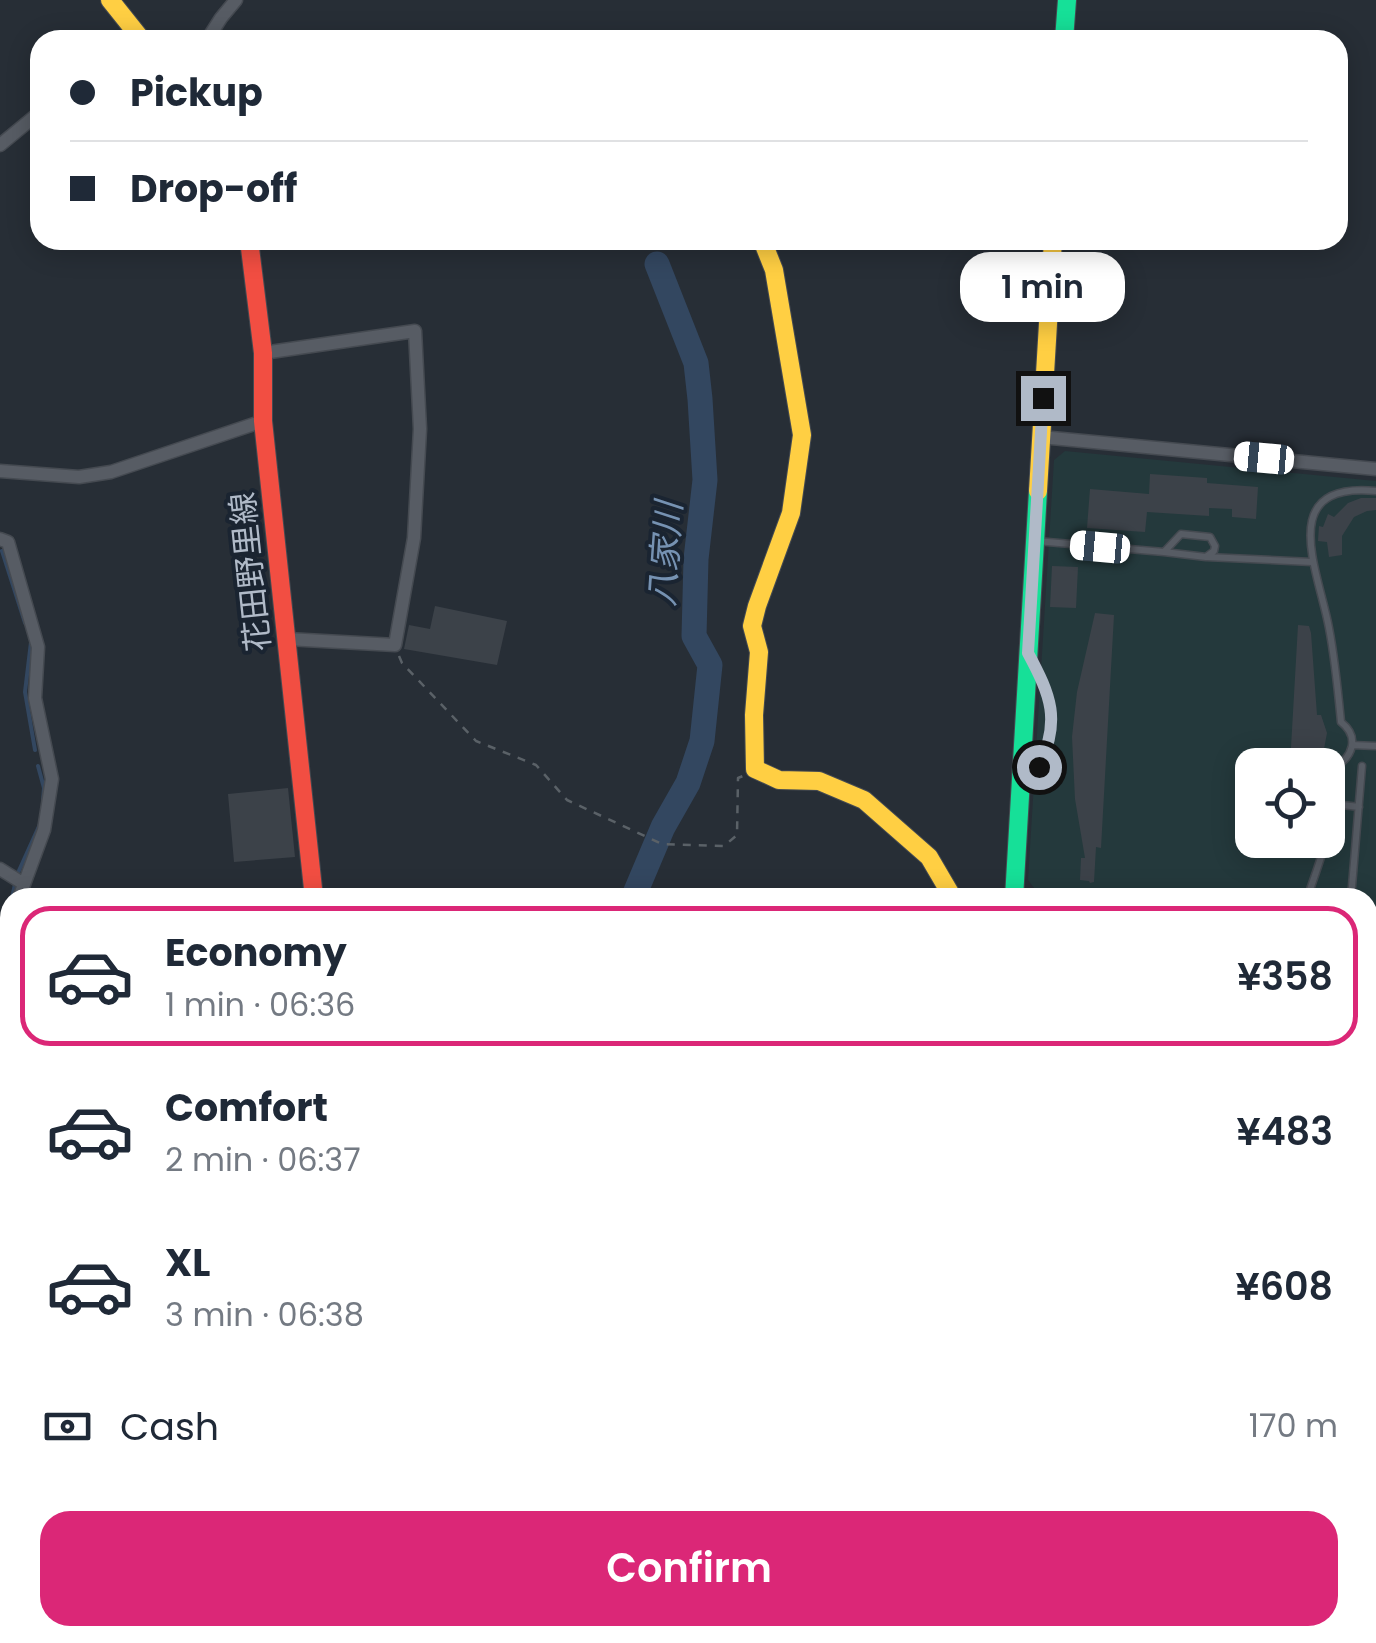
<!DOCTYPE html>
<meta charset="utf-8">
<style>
body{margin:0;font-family:Poppins,"Noto Sans JP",sans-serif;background:#f2f2f3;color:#1f2937;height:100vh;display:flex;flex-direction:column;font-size:38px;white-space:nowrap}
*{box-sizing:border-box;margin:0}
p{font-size:32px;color:#747a83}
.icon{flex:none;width:55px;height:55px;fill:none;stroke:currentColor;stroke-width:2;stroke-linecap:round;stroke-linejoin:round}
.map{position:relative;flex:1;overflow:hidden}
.panel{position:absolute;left:0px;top:888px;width:1378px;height:758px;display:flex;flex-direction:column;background:#fff;border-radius:30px 30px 0 0;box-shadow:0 5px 25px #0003}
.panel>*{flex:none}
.guide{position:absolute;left:30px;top:30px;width:1318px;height:220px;border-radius:30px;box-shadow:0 5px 25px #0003;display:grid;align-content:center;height:220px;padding:0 40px;background:#fff}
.buttons{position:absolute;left:1235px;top:748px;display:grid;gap:20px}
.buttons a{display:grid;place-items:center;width:110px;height:110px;border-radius:20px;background:#fff;box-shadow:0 5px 25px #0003;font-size:50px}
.end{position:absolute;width:45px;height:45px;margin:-22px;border:12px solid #b0bac8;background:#111;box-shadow:0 0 0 5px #111}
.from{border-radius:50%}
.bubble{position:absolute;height:70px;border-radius:30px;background:#fff;box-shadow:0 5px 25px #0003;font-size:32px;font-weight:600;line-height:70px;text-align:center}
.car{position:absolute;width:30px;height:60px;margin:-30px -15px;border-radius:12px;box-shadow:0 0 8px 2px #0007;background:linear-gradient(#fff 24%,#345 0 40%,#fff 0 76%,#345 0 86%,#fff 0)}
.guide b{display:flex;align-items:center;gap:35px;height:95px;font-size:38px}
.guide b+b{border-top:2px solid #e0e1e3}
.guide i{width:25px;height:25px;background:#1f2937}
ul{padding:18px 0 0;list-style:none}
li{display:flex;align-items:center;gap:30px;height:140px;margin:0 20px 15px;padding:0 20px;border:5px solid transparent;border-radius:30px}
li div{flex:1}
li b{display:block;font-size:38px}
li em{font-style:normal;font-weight:600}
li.selected{border-color:#db2777}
li>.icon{width:90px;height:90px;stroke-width:1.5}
.pay{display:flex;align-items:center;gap:25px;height:110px;padding:0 40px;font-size:38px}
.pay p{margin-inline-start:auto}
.button{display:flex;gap:20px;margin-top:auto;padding:20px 40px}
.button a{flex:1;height:115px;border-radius:30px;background:#db2777;color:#fff;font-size:40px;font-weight:600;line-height:115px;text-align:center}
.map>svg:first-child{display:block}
.green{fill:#24393c;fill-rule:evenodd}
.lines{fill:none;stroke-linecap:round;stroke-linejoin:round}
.stream{stroke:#334760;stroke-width:4}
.river{stroke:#334760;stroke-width:25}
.building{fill:#3c4249}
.lane-casing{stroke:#454a51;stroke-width:9}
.street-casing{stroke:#454a51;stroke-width:15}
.fast-casing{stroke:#454a51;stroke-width:20}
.slow-casing{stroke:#454a51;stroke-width:20}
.jam-casing{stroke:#454a51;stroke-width:20}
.path{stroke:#5a6167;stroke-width:2.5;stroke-dasharray:8 8;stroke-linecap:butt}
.lane{stroke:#575c64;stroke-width:6}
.street{stroke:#575c64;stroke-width:12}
.fast{stroke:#16e098;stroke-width:18}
.slow{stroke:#ffcf43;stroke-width:18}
.jam{stroke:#f24e42;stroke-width:18}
.route{stroke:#b0bac8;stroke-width:12}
.labels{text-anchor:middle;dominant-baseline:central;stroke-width:8;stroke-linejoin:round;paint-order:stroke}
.street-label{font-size:32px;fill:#b0bac8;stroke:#1a2431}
.water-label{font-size:35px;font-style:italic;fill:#7692b2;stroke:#1a2431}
</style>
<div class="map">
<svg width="1376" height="1643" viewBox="0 0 1376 1643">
<rect width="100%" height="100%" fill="#272e36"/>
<path class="green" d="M1065 451 1376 481V922H1368V898L1099 897 1037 892 1028 880 1054 460ZM1252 765H1328V840H1252Z"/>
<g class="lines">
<path class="stream" d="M2 551 25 623
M31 642 25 692 35 750
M38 766 44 788 43 800
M17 875 40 824
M12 898 15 884
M4 928 10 904
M0 1305 10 1311
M4 1383 10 1369
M0 1449 10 1454
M102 1643 111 1635"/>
<path class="river" d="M633 898 663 827 688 783 702 741 710 665 694 636 696 559 705 480 700 399 696 363 657 264
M1368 1614 1376 1619"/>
</g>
<path class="building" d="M1150 474 1207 478V483L1258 487 1256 519 1232 517V509L1209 508V516L1147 512 1145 532 1087 528 1090 489 1149 494Z
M1361 498H1376V510L1367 511 1354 517 1342 536V555L1329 557 1327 542 1318 541 1319 526 1323 527 1328 514 1334 517 1348 503Z
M1052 566 1078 567 1076 608 1050 607Z
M435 606 507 621 497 665 404 649 409 625 430 629Z
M1095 613 1114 615 1101 848 1096 847 1094 882 1090 883 1089 881 1080 880 1081 858H1085L1075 799 1072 737 1077 692Z
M1298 625 1309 626 1311 633 1317 715H1321L1327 733 1321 765H1290Z
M288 788 295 857 234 862 228 794Z"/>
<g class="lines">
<g class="lane-casing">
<path id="lane" d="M1181 534 1210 537 1215 546 1214 551 1206 557 1164 552Z
M1036 541 1164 552
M1207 557 1312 562
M1352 745 1376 746
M1027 780C1060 743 1056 704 1034 663
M1334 804 1359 807
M1307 898C1324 850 1336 820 1334 768 1353 757 1360 737 1341 722 1338 691 1335 659 1329 628 1319 572 1274 481 1376 491
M1351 898 1362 766"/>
</g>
<g class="street-casing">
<path id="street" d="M207 40 221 18 236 0
M0 145 40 112
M263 353 415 331 420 429 414 538 395 645 287 639
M1041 437 1376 469
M0 471 79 477 111 472 263 421
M0 539 8 542 38 647 35 698 52 779 44 830 19 898
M0 869 24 884
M1368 932 1376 933
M0 965 10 929
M1368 1204 1376 1206
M0 1259 10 1260
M0 1296 10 1301
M0 1409 10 1385
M492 1635 493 1643"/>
</g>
<g class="fast-casing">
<path id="fast" d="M1064 40 1067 0
M1014 898 1038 491"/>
</g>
<g class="slow-casing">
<path id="slow" d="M110 0 142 40
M762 240 774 270 802 435 791 513 757 606 752 626 759 652 754 715 755 769 779 780 819 781 864 800 929 857 953 898
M1038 491 1053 240
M1037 1635 1038 1643
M173 1643 178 1635"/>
</g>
<g class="jam-casing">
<path id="jam" d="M249 240 263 353V421L314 898
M0 1065 10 1077"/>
</g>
<path class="path" d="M399 656 402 663 476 741 536 765 567 800 662 844 724 846 737 835 738 778 743 776"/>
<use href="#lane" class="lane"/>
<use href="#street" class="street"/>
<use href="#fast" class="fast"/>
<use href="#slow" class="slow"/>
<use href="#jam" class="jam"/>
</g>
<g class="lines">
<path class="route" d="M1039 767C1061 720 1051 696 1028 653L1043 398"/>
</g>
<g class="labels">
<g class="street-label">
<text transform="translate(250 572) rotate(-96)">花田野里線</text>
</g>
<g class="water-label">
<text transform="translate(665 554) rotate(-86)">八家川</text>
</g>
</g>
</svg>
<div class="buttons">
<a><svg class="icon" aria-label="locate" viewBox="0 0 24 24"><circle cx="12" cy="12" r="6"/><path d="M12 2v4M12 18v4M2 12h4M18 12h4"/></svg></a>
</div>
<i class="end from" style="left:1039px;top:767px"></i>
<i class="end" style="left:1043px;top:398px"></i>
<div class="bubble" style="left:960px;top:252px;width:165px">1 min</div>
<i class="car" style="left:1264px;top:458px;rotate:275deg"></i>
<i class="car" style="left:1100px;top:547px;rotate:275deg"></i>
<div class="guide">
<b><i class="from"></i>Pickup</b>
<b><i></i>Drop-off</b>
</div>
<section class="panel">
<ul>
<li class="selected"><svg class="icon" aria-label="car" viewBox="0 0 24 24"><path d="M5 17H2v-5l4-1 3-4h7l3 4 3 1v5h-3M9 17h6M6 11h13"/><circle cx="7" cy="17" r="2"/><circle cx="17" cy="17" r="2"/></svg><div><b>Economy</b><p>1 min · 06:36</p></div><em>¥358</em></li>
<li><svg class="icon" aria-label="car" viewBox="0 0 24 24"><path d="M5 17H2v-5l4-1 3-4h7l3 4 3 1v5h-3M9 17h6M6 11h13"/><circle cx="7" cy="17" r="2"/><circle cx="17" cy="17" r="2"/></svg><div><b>Comfort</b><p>2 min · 06:37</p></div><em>¥483</em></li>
<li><svg class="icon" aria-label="car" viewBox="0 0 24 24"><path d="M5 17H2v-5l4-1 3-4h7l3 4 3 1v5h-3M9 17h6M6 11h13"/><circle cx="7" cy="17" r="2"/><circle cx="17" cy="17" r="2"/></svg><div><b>XL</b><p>3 min · 06:38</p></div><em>¥608</em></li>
</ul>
<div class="pay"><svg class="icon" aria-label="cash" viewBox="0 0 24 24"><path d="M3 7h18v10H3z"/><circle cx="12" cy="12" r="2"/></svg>Cash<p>170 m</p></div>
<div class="button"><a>Confirm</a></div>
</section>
</div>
